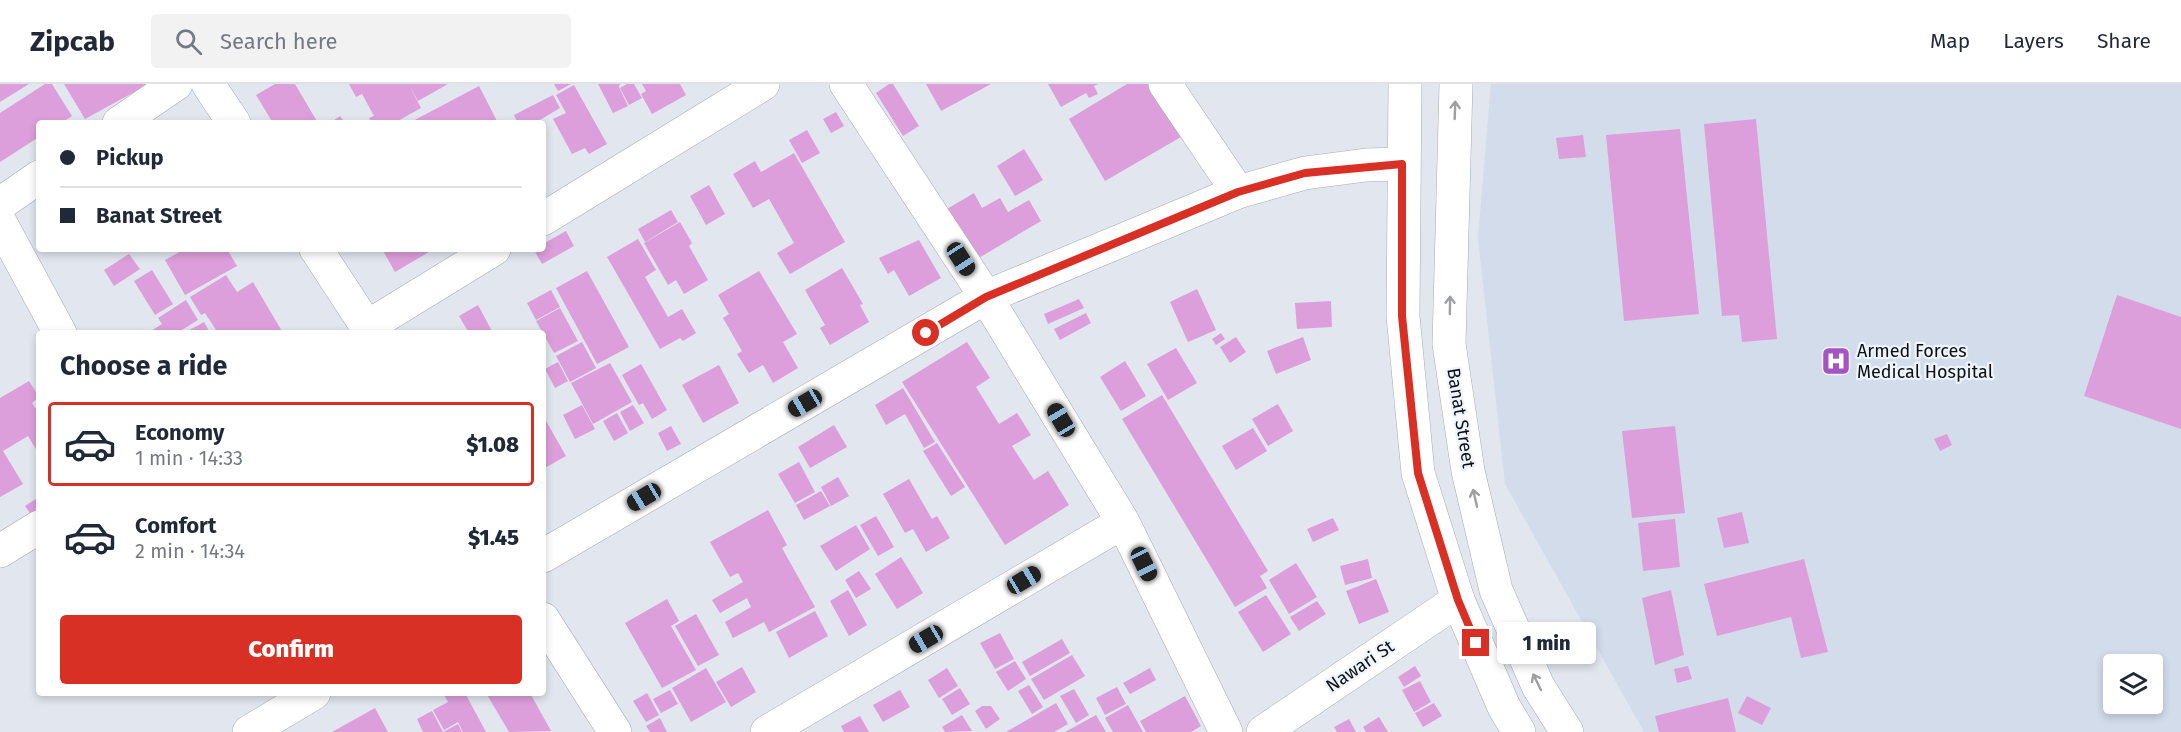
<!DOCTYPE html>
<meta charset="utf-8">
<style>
body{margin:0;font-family:"Fira Sans",sans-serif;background:#f2f2f3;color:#1f2937;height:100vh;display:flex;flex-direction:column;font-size:22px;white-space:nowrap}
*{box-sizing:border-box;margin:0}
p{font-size:20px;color:#747a83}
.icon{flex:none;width:33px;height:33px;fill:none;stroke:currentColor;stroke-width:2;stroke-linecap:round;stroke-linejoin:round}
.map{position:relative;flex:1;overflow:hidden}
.sheet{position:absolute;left:36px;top:246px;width:510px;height:366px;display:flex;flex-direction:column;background:#fff;border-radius:6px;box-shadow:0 3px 9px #0003}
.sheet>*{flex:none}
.banner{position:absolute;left:36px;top:36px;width:510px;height:132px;border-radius:6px;box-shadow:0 3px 9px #0003;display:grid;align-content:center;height:132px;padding:0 24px;background:#fff}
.tools{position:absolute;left:2103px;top:570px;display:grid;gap:12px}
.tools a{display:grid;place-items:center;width:60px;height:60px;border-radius:6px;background:#fff;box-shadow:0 3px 9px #0003;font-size:30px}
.end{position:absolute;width:27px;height:27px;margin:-14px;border:8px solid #d93025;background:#fff;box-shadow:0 0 0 3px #fff}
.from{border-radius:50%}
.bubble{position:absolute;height:42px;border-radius:6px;background:#fff;box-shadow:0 3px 9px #0003;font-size:20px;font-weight:800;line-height:42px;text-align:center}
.car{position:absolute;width:18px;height:36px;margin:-18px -9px;border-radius:8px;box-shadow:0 0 4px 2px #0007;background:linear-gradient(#222 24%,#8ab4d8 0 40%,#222 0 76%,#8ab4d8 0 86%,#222 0)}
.banner b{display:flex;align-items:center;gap:21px;height:57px;font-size:22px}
.banner b+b{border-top:2px solid #e0e1e3}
.banner i{width:15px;height:15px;background:#1f2937}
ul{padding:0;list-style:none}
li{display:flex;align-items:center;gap:18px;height:84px;margin:0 12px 9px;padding:0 12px;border:3px solid transparent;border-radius:6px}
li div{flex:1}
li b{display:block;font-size:22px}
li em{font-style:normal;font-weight:800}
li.current{border-color:#d93025}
li>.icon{width:54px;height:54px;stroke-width:1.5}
h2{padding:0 24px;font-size:27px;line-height:72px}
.button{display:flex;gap:12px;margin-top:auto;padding:12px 24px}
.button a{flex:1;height:69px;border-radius:6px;background:#d93025;color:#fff;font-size:24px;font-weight:800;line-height:69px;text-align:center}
header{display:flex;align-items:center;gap:36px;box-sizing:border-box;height:84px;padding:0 30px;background:#fff;border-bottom:2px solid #e0e1e3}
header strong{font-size:28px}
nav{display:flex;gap:33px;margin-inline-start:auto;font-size:21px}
.search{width:420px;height:54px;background:#f2f2f3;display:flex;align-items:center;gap:15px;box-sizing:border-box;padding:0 21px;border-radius:6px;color:#747a83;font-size:22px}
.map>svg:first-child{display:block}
.built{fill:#d2dceb;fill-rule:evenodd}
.building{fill:#dd9fdb}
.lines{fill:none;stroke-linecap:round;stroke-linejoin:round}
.street-casing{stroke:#a6abb3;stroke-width:34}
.secondary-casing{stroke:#a6abb3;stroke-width:34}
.street{stroke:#fff;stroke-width:33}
.secondary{stroke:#fff;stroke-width:33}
.oneway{stroke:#9e9fa0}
.route{stroke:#d93025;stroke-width:8}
.labels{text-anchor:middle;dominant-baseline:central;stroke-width:4.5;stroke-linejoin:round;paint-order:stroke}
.poi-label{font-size:18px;fill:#0d0f12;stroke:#eef4fc;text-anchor:start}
.street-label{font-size:18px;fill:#0d0f12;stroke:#eef4fc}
</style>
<header>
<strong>Zipcab</strong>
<div class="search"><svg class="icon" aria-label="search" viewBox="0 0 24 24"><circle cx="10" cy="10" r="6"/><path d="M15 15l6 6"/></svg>Search here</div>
<nav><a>Map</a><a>Layers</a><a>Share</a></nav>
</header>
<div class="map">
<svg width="2181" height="648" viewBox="0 0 2181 648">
<rect width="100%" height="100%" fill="#e1e6ef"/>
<path class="built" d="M1491 0H2181V648H1644L1505 400 1478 154ZM2114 580H2152V620H2114Z"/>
<path class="building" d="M0 0H29L0 18Z
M45 0H52L72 32 61 39H39V53L0 78V29Z
M64 0H149L85 35Z
M275 0H295L318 39H273L256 11Z
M349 0H448L418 17 410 3 421 24 394 39H372L369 34 374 32 362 10 356 13Z
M554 0H571L558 7Z
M598 0H620L619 3 628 22 613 29Z
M627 0H634L642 14 629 21 620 4Z
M642 0H680L686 11 652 30 641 10 646 7Z
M889 0H893L919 42 903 52 876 9Z
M926 0H991L941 27Z
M1048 0H1098L1094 2 1098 10 1089 14 1086 9 1061 23Z
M1127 0H1150L1181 53 1105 97 1069 35Z
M574 1 607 60 589 70 585 64 572 70 553 35 566 29 556 11Z
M479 2 498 39H409Z
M553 11 560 24 535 39H518L514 31Z
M836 28 844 42 831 49 823 35Z
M340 32 345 39H330Z
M1756 35 1777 255 1742 258 1739 231 1722 232 1704 40Z
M1680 45 1699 230 1624 237 1606 51Z
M807 46 820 69 802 79 789 56Z
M1583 51 1586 73 1559 75 1556 54Z
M1024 65 1043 96 1015 112 997 82Z
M794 69 845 158 790 190 777 169 794 159 769 115 753 124 733 90 755 77 761 88Z
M709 101 725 130 706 141 690 112Z
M974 109 982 124 1000 114 1008 128 1029 116 1041 137 977 175 947 125Z
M671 126 678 138 645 158 638 145Z
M680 138 692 159 689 162 708 196 684 210 676 196 668 201 644 159Z
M566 147 574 162 542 180 534 166 543 165V160Z
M638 155 656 186 645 193 668 233 682 225 696 249 683 257 680 254 660 265 607 173Z
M919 156 941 194 909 212 894 186 888 190 879 174Z
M185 165H227L237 182 185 211 165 176Z
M382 165H434L395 188Z
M129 170 140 185 114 202 104 186Z
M842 184 863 220 860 221 869 238 830 261 820 244 825 241 805 206Z
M152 186 173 220 155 231 134 197Z
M587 187 629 263 597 280 556 204Z
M759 187 797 250 783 258 798 284 773 299 763 281 749 289 737 270 742 267 723 234 729 230 718 211Z
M226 191 237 208 253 198 283 249H218L205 229 201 231 190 213Z
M1197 205 1216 246 1188 258 1170 218Z
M551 206 560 223 536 236 527 219Z
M2117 211 2181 233V345L2084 312Z
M1079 215 1084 224 1048 240 1044 230Z
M186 216 198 236 177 249H148L162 240 158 234Z
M1331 217 1332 243 1297 245 1295 219Z
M478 221 493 249H469L459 232Z
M560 224 578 257 554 269 536 237Z
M1086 229 1091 239 1060 256 1054 245Z
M204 238 210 249H184Z
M1221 249 1225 255 1216 261 1212 255Z
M1236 253 1246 268 1230 279 1220 263Z
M1303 253 1311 276 1276 290 1267 267Z
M582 258 596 284 570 298 556 272Z
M967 258 990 294 976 303 999 340 1017 329 1031 351 1012 362 1034 396 1048 387 1069 421 1005 461 902 298Z
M1176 264 1197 299 1168 316 1147 280Z
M1125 277 1146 312 1121 327 1100 293Z
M558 278 568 297 555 304 545 285Z
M610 279 632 318 593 340 571 299Z
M641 280 667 326 652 335 643 319 639 321 622 291Z
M719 281 739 319 703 339 682 301Z
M29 297 39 313 32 319 39 330V370L28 352 3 367 23 400 0 413V314Z
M903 304 935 358 924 364 905 330 886 341 875 321Z
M1162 311 1268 487 1260 492 1267 504 1235 523 1122 335Z
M1278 320 1293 347 1268 362 1252 335Z
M582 321 595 345 575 355 563 331Z
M633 321 644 339 630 347 620 328Z
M617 329 628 349 614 357 603 337Z
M545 335 566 372 543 385V336Z
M834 341 847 363 810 384 798 363Z
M671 342 681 360 667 367 658 349Z
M1675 342 1685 429 1632 434 1622 347Z
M1253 344 1267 367 1236 386 1222 362Z
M1947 350 1952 361 1940 367 1934 355Z
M937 359 965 403 951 412 923 367Z
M799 378 815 408 795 419 778 390Z
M838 393 849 412 831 422 821 403Z
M909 395 932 435 937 432 950 454 926 468 913 445 905 449 883 410Z
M821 407 830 422 804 436 796 421Z
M39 413V428L32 432 25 422Z
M768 426 787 461 782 464 815 523 769 548 764 538 733 554 725 538 751 523 747 514 720 529 712 516 743 498 738 489 730 493 710 458Z
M1742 428 1749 459 1724 464 1717 434Z
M876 432 894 463 878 472 860 441Z
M1333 434 1339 446 1313 458 1307 445Z
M1675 435 1680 483 1643 487 1638 439Z
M856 441 870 465 836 487 820 462Z
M901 473 923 509 897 525 875 490Z
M1368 475 1372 494 1345 501 1340 482Z
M1804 475 1828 568 1801 574 1791 533 1717 552 1704 500Z
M1296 479 1317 513 1289 530 1269 496Z
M859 487 871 505 856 514 845 496Z
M1376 495 1389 528 1359 540 1346 507Z
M848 506 867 541 849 552 830 517Z
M1671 506 1684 571 1655 581 1642 514Z
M1266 511 1291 550 1263 568 1238 528Z
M667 515 679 537 671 542 696 586 662 604 625 539Z
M1317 517 1326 530 1299 547 1290 533Z
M815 527 828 552 789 574 776 548Z
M696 530 719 571 698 582 675 542Z
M1000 549 1014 575 995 585 980 559Z
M1062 555 1070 569 1030 592 1022 578Z
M1072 571 1085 592 1044 616 1031 595Z
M1015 577 1026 595 1008 607 996 588Z
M1415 582 1421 592 1404 603 1398 593Z
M1688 582 1692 595 1677 599 1674 585Z
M742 583 756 608 731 623 716 598Z
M706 584 726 618 691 638 672 604Z
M947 584 958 602 939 614 928 596Z
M1150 584 1156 596 1130 610 1123 599Z
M1420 597 1431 618 1414 628 1402 606Z
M1029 601 1043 623 1032 630 1018 607Z
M1117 603 1126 620 1105 631 1096 614Z
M960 604 970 620 952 631 942 615Z
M1074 605 1089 631 1076 639 1060 612Z
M670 606 678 620 661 629 653 615Z
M900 606 910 623 883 638 873 621Z
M443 609H465L486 648H463L450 622 458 638 444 646 433 626 448 618Z
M486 609H530L551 647 509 648Z
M647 609 659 631 646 638 633 617Z
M1185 612 1201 642 1191 648H1146L1140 637Z
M1747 612 1771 624 1762 641 1738 629Z
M1728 614 1736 648H1659L1655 632Z
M1056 619 1068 640 1054 648H1006Z
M1434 619 1442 632 1423 643 1415 629Z
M1128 621 1143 648H1113L1105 634Z
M982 622H991L1000 635 986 645 975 627Z
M375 624 388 648H332Z
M432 627 443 648 458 640 462 648H423L417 635Z
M962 631 972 647 945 648 942 643Z
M1096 631 1106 648H1065Z
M860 632 869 648H844L841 642Z
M1379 633 1388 648H1366L1363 643Z
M660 634 667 648H650L646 642Z
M1349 635 1356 648H1337L1334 643Z"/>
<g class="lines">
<g class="street-casing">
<path id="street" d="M208 0 234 39
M846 0 986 213 1123 438 1226 648
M1165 0 1238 108
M119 39 176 0
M0 120 39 93
M543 135 763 0
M0 138 60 249
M316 165 371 249
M367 243 494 165
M0 467 39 443
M543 472 986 213 1238 108 1305 89 1366 81 1402 80
M543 535 615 648
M249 648 314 609
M767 648 1123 438
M1263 648 1458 516"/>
</g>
<g class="secondary-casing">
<path id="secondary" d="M1405 0 1403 232 1418 389 1458 516 1504 623 1519 648
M1456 0 1449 260 1468 387 1496 506 1538 602 1567 648"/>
</g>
<use href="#street" class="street"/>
<use href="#secondary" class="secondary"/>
</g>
<defs><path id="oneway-shaft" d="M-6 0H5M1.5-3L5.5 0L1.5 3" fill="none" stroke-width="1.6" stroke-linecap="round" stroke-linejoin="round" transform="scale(1.5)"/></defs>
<g class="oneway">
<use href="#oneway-shaft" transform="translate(1455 26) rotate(-88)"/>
<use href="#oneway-shaft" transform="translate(1450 221) rotate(-89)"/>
<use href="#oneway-shaft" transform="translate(1475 414) rotate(-103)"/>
<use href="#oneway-shaft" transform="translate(1537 598) rotate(-116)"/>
</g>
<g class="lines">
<path class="route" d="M926 249 986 213 1238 108 1305 89 1402 80V232L1418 389 1458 516 1476 559"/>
</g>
<defs>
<g id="hospital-square" transform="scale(1.5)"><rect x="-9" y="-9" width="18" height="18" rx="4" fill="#a554c4" stroke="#eef4fc"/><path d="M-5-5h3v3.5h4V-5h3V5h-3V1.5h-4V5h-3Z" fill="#fff"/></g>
</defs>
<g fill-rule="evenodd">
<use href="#hospital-square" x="1836" y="277"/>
</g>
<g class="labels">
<g class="poi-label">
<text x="1857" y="267">Armed Forces<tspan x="1857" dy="21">Medical Hospital</tspan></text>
</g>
<g class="street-label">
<text transform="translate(1461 334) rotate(81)">Banat Street</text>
<text transform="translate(1360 582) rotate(-34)">Nawari St</text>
</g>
</g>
</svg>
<div class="tools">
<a><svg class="icon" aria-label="layers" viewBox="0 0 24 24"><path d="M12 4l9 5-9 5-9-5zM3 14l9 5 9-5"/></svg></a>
</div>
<i class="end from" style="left:926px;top:249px"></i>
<i class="end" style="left:1476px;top:559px"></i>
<div class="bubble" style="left:1497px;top:538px;width:99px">1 min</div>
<i class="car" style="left:961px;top:175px;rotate:147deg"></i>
<i class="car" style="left:805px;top:319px;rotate:240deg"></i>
<i class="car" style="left:1061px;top:336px;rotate:329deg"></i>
<i class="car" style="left:644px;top:413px;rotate:239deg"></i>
<i class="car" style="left:1144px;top:480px;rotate:154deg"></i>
<i class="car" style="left:1024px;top:496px;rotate:59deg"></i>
<i class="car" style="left:926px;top:555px;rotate:240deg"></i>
<div class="banner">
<b><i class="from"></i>Pickup</b>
<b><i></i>Banat Street</b>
</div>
<section class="sheet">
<h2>Choose a ride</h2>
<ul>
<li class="current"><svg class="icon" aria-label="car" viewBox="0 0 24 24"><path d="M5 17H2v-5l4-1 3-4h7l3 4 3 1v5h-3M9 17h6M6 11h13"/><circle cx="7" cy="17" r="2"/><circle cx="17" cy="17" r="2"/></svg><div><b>Economy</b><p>1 min · 14:33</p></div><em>$1.08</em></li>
<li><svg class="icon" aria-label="car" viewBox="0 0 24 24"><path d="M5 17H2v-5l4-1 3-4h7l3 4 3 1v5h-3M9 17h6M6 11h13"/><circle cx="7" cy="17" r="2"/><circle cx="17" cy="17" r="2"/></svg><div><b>Comfort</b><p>2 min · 14:34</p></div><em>$1.45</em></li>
</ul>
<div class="button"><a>Confirm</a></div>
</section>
</div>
